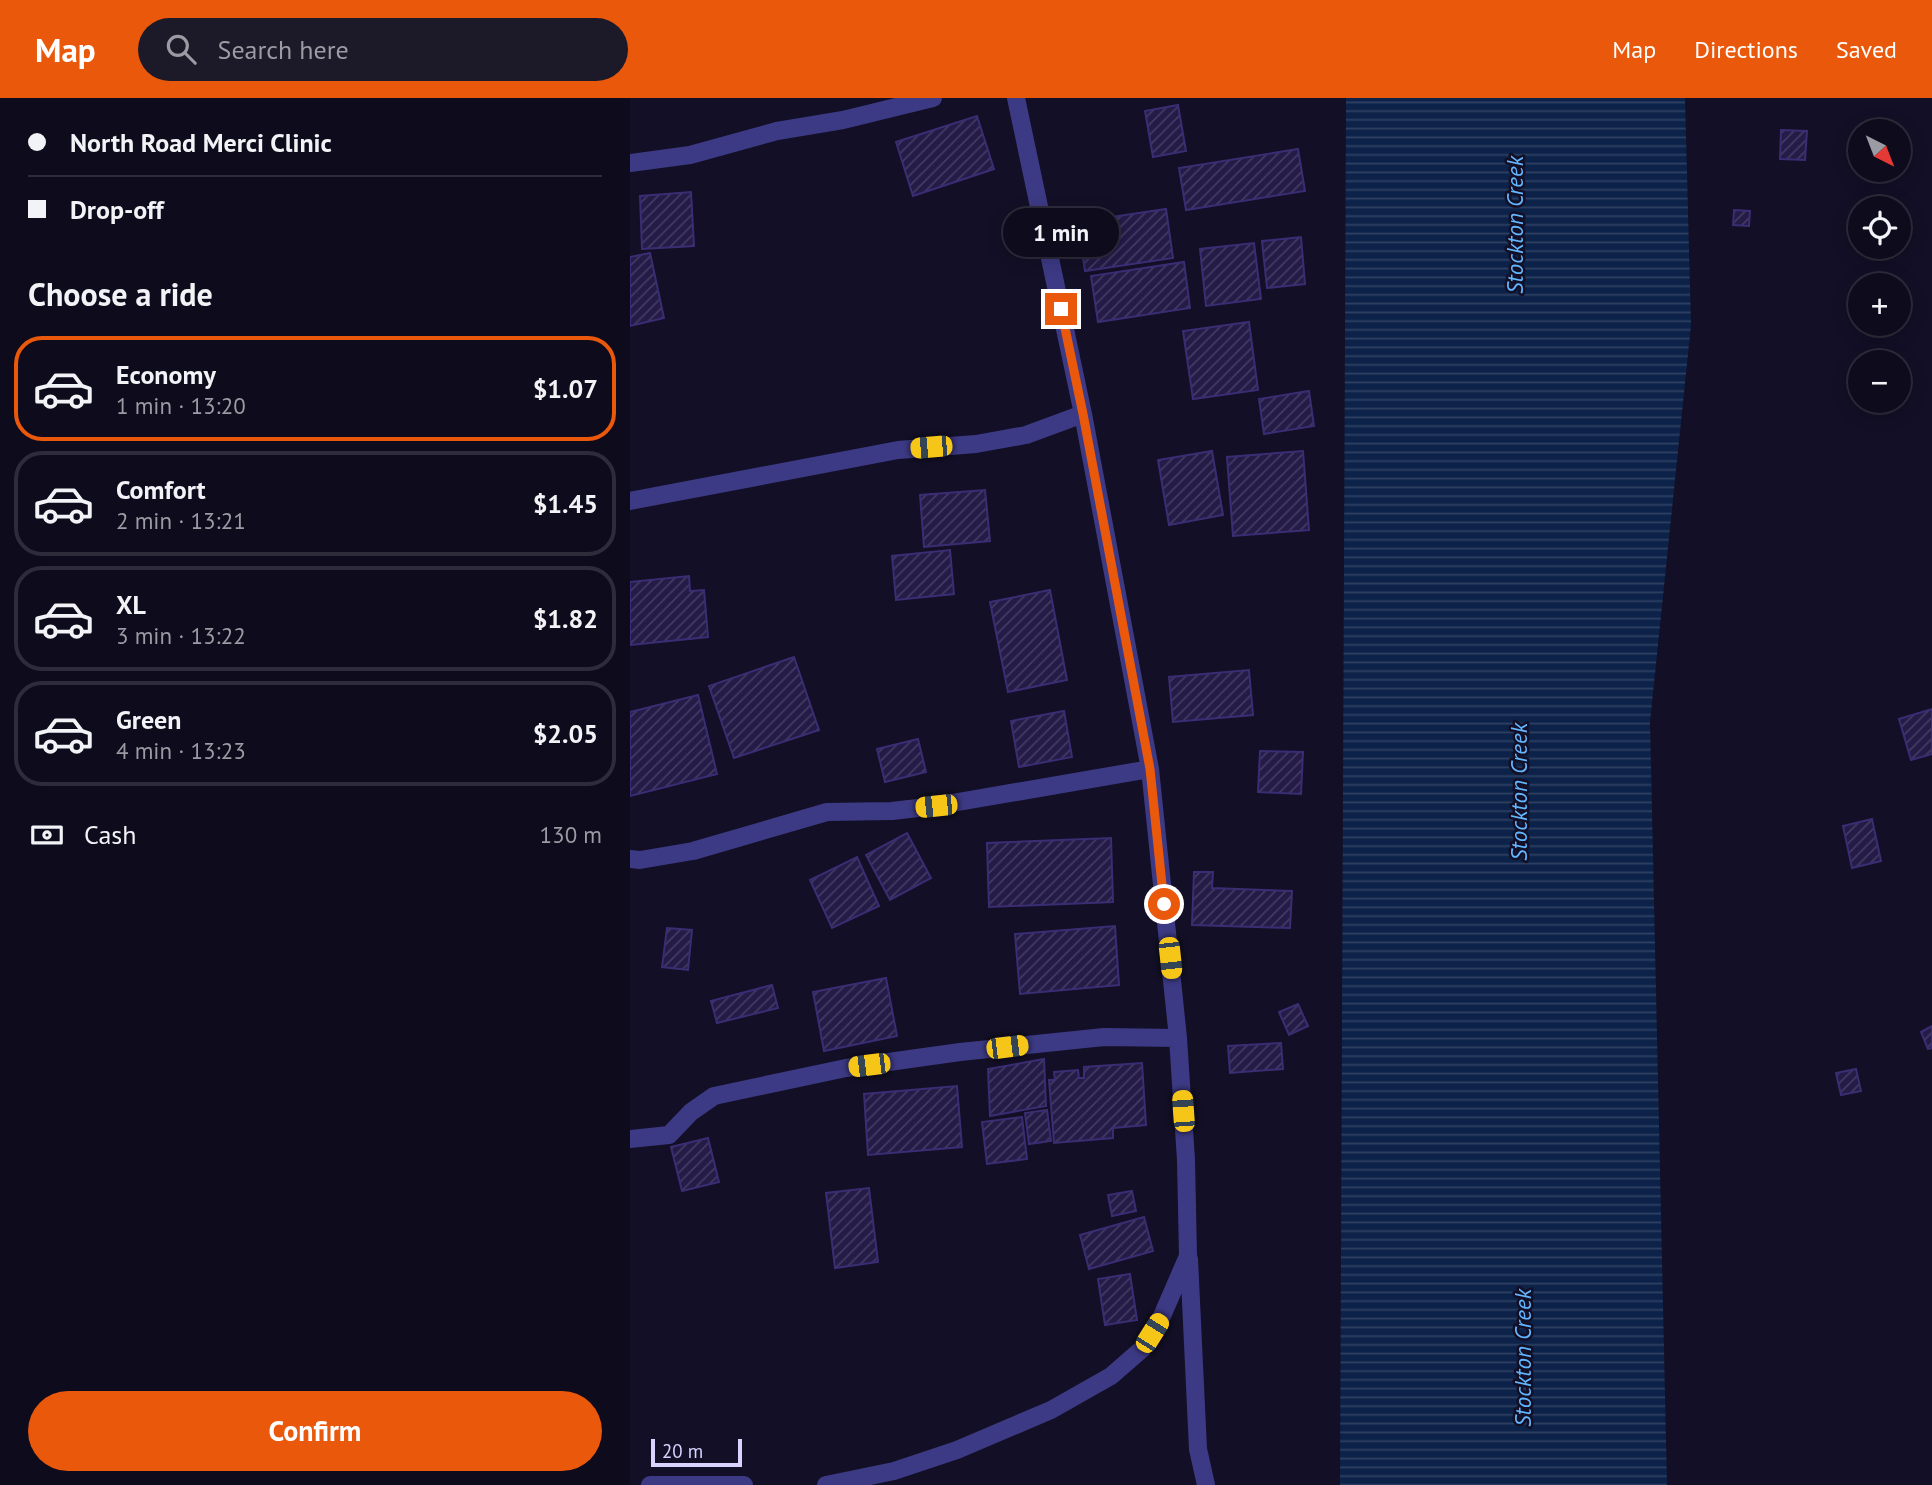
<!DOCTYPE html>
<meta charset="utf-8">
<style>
body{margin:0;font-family:"PT Sans",sans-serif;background:#1c1929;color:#f1f3f6;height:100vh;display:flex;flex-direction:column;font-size:26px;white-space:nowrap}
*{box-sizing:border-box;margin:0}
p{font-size:23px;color:#9b9ba3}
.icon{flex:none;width:38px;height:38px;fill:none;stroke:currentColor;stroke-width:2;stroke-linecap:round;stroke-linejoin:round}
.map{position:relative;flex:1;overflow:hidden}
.drawer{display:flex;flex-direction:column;background:#0e0b1c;width:630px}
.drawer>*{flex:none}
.hud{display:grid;align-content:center;height:154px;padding:0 28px;background:#0e0b1c}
.needle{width:46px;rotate:138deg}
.buttons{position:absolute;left:1218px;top:21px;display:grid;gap:14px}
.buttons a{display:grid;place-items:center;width:63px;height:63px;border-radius:50%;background:#0e0b1c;box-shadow:0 4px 18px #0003,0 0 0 2px #2e2b3b;font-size:35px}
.scale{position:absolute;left:21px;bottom:18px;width:91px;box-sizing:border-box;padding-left:7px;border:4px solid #d9d4ff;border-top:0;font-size:19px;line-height:24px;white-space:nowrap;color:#d9d4ff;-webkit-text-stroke:5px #130f26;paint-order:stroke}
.end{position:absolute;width:32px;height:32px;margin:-16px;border:9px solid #ea580c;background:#fff;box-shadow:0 0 0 4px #fff}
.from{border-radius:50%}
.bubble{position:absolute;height:49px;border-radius:24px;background:#0e0b1c;box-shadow:0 4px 18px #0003,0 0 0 2px #2e2b3b;font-size:23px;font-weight:700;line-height:49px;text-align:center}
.car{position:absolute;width:21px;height:42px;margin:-21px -10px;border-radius:9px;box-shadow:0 0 5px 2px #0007;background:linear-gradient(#f5c518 24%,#345 0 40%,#f5c518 0 76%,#345 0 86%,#f5c518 0)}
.hud b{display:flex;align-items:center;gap:24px;height:66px;font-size:26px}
.hud b+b{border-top:2px solid #2e2b3b}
.hud i{width:18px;height:18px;background:#f1f3f6}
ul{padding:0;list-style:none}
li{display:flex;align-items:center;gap:21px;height:105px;margin:0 14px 10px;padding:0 14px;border:4px solid #2e2b3b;border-radius:28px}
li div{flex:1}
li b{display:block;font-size:26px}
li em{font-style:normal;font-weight:700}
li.active{border-color:#ea580c}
li>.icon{width:63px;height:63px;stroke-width:1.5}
h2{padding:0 28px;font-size:32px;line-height:84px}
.pay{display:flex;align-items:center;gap:18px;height:77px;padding:0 28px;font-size:26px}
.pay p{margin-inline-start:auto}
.action{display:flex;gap:14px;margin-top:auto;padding:14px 28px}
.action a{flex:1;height:80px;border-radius:42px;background:#ea580c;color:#fff;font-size:28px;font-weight:700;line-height:80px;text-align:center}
header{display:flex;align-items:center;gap:42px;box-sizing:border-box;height:98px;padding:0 35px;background:#ea580c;color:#fff}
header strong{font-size:33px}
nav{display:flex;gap:38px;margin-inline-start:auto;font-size:24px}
.search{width:490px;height:63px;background:#1c1929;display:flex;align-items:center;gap:18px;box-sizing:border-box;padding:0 24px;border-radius:38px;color:#9b9ba3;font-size:26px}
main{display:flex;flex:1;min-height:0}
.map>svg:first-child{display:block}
.water{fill:url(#water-rules)}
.building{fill:url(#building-hatch);stroke:#3b2d73;stroke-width:2}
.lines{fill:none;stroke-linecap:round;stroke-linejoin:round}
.minor{stroke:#3d3a85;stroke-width:18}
.route{stroke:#ea580c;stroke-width:9}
.labels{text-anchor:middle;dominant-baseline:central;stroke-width:5;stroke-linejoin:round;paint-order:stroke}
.water-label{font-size:23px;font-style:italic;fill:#62b6ff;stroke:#130f26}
</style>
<header>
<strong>Map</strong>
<div class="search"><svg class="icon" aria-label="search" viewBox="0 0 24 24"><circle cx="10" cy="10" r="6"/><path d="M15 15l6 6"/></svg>Search here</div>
<nav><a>Map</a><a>Directions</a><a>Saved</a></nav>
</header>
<main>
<section class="drawer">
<div class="hud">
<b><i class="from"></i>North Road Merci Clinic</b>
<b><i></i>Drop-off</b>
</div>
<h2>Choose a ride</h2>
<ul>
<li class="active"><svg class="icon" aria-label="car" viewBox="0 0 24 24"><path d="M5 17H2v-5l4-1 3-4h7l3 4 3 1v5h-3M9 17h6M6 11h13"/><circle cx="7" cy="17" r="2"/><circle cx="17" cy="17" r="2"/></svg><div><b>Economy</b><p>1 min · 13:20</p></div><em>$1.07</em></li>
<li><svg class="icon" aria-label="car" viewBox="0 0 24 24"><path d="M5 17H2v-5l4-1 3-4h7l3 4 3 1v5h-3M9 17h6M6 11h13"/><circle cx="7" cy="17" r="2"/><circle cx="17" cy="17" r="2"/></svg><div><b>Comfort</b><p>2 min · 13:21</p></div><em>$1.45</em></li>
<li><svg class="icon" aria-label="car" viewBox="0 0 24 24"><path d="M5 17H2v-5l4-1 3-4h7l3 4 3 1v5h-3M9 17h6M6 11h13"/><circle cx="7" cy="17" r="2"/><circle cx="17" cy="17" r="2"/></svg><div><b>XL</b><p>3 min · 13:22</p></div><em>$1.82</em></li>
<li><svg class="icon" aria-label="car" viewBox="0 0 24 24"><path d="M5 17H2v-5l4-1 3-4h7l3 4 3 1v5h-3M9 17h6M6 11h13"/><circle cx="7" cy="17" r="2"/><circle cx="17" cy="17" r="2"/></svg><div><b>Green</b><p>4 min · 13:23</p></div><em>$2.05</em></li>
</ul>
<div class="pay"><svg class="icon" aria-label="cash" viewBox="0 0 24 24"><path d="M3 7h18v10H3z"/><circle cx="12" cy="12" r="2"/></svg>Cash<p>130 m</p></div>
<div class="action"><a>Confirm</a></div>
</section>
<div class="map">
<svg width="1302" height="1387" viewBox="0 0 1302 1387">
<defs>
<pattern id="water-rules" width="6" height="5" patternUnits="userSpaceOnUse" patternTransform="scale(1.75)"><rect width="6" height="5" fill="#0c2248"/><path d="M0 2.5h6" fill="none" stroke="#2f4163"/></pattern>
<pattern id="building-hatch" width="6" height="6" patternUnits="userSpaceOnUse" patternTransform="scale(1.75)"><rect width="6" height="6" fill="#241b47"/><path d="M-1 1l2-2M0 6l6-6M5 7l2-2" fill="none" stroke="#433b63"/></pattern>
</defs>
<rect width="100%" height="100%" fill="#130f26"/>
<path class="water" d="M716 0H1055L1061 227 1020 624 1037 1387H710Z"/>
<path class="building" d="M548 7 556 53 523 59 515 13Z
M347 18 364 71 283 98 266 44Z
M1151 32 1177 33 1175 62 1150 61Z
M668 51 675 93 556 112 549 70Z
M61 94 64 148 12 151 10 98Z
M536 111 543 160 455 173 448 124Z
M1104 112 1120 113 1119 128 1103 127Z
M671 139 675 186 637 190 632 143Z
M624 145 631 201 576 208 570 151Z
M20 155 34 220 0 228V159Z
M554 164 560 210 468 224 461 178Z
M619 224 628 292 563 301 553 233Z
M679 293 684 328 634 336 629 301Z
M582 353 593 417 539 427 528 362Z
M673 353 679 432 603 438 597 359Z
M355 392 360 443 294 449 290 397Z
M320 452 324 496 266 502 262 458Z
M59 478 60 493 74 492 78 539 0 547V484Z
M420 492 437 582 378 594 360 504Z
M164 559 189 632 104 660 79 588Z
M619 572 623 617 543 624 539 579Z
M68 597 87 676 0 698V614Z
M1302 611V656L1281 662 1269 621Z
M434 613 442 659 389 669 381 623Z
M288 641 296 674 255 684 247 651Z
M630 653 673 654 671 696 628 694Z
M1242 721 1251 763 1222 770 1213 728Z
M277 735 301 780 260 802 236 757Z
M481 740 483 804 359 809 357 745Z
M227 759 249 808 202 830 180 782Z
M564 774H583L582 790 662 793 660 830 562 827Z
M485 828 489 887 390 896 385 836Z
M37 830 62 832 58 872 32 869Z
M256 880 267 938 194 953 183 894Z
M142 887 148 910 87 925 81 903Z
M668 906 678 928 659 937 649 914Z
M1302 928V950L1298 951 1291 934Z
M651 945 653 971 600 975 598 948Z
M414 961 416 1008 360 1018 358 971Z
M512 965 516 1027 483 1030V1040L424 1045 419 982H425L424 974 448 972 449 980H454V969Z
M1226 971 1231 993 1211 997 1206 975Z
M327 988 332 1049 238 1057 234 996Z
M417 1012 421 1043 399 1046 395 1015Z
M392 1019 397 1061 357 1066 352 1024Z
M78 1040 89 1084 52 1093 41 1049Z
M239 1090 248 1164 205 1170 196 1095Z
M502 1093 506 1113 482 1118 478 1097Z
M514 1119 523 1153 459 1171 450 1137Z
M500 1176 507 1222 475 1227 468 1181Z"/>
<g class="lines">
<path class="minor" d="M0 65 60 57 147 33 213 22 303 0
M0 403 268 352 346 346 396 337 453 316
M0 761 10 762 63 753 197 714 262 713 305 708 520 671
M0 1041 39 1037 61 1014 84 998 216 970 330 954 474 939 548 940
M559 1161 568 1351 576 1387
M20 1387H114
M196 1387 264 1373 327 1352 421 1312 481 1278 512 1251 532 1218 558 1158 556 1062 548 940 520 671 453 316 386 0"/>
</g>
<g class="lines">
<path class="route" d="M431 211 453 316 520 671 534 806"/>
</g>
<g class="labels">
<g class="water-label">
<text transform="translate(884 127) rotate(-90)">Stockton Creek</text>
<text transform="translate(888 694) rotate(-90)">Stockton Creek</text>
<text transform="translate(892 1260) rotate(-90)">Stockton Creek</text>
</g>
</g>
</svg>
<div class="buttons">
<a><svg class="needle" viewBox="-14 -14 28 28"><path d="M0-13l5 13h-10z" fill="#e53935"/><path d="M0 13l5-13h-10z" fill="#9b9ba3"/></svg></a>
<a><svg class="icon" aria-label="locate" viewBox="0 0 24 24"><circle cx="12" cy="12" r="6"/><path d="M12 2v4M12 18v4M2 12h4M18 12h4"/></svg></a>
<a>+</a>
<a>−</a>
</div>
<div class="scale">20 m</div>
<i class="end from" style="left:534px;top:806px"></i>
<i class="end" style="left:431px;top:211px"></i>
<div class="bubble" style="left:373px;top:110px;width:116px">1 min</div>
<i class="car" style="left:301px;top:349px;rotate:265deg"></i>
<i class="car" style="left:306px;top:708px;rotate:264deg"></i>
<i class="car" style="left:540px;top:860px;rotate:174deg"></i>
<i class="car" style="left:377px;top:949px;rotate:83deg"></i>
<i class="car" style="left:239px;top:967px;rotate:263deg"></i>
<i class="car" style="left:553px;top:1013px;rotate:356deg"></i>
<i class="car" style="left:522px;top:1235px;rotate:32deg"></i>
</div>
</main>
